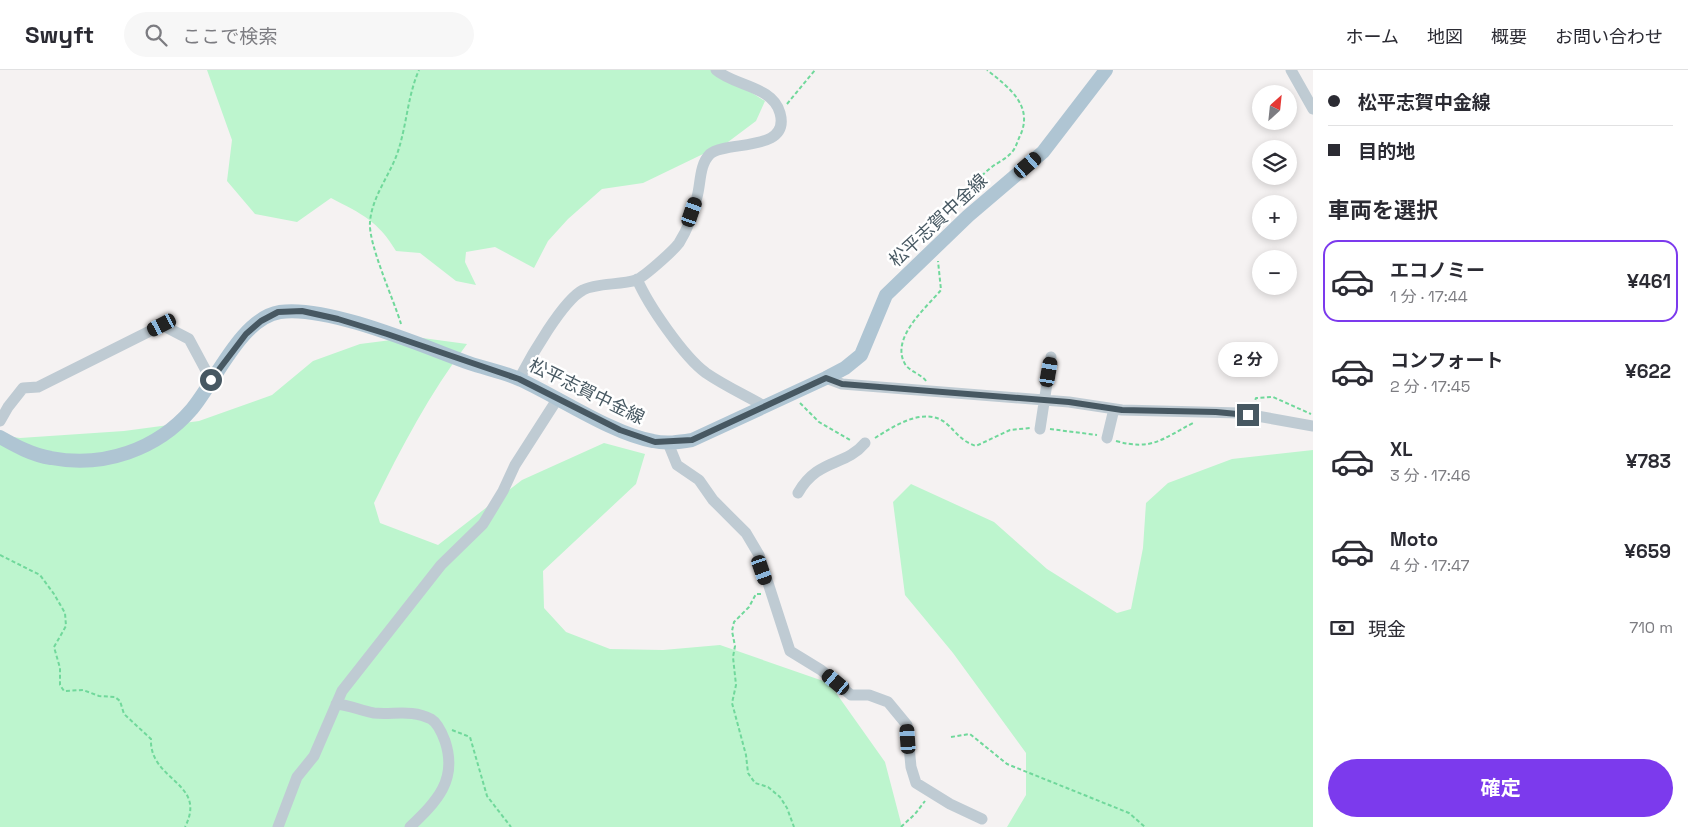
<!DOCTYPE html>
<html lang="ja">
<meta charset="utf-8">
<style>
body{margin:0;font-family:"Space Grotesk","Noto Sans JP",sans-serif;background:#f7f7f7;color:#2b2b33;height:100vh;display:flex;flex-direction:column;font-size:19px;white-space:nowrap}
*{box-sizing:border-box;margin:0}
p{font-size:16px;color:#7c7c81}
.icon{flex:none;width:28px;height:28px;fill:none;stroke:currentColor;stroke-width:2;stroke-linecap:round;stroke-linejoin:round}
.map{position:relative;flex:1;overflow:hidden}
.panel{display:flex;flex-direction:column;background:#fff;width:375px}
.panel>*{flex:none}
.top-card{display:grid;align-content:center;height:110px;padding:0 15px;background:#fff}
.needle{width:32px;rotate:27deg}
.buttons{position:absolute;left:1252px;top:15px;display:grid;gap:10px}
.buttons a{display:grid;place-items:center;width:45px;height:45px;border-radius:50%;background:#fff;box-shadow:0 2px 8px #0003;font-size:25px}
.end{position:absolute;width:22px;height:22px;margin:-11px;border:6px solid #475862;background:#fff;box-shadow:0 0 0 2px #fff}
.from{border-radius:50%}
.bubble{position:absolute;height:35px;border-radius:18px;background:#fff;box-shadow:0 2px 8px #0003;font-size:16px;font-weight:700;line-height:35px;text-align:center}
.car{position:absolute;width:15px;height:30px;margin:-15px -8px;border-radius:6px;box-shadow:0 0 4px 1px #0007;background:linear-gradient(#222 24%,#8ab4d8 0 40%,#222 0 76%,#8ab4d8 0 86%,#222 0)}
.top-card b{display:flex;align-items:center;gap:18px;height:48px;font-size:19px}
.top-card b+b{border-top:1px solid #e1e1e2}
.top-card i{width:12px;height:12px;background:#2b2b33}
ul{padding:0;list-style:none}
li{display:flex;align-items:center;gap:15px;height:82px;margin:0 10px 8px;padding:0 5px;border:2px solid transparent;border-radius:15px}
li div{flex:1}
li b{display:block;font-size:19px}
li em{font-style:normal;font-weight:700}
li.active{border-color:#7c3aed}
li>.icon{width:45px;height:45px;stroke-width:1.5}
h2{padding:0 15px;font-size:22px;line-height:60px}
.pay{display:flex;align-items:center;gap:12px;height:55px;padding:0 15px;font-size:19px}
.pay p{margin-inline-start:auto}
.primary-button{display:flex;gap:10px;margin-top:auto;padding:10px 15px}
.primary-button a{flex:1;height:58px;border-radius:30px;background:#7c3aed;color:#fff;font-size:20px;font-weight:700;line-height:58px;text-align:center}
header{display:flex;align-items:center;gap:30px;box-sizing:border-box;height:70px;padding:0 25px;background:#fff;border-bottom:1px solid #e1e1e2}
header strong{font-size:24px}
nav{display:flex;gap:28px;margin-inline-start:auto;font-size:18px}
.search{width:350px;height:45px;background:#f7f7f7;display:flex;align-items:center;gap:12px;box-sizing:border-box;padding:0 18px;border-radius:28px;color:#7c7c81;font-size:19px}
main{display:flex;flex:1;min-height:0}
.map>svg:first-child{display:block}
.green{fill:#bdf5ce}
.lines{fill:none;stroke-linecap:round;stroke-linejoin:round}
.path{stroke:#70d89b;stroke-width:2;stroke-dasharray:4 2.5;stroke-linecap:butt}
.minor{stroke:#bfcbd3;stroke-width:11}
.major{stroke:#afc5d3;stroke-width:14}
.route{stroke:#475862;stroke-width:6}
.labels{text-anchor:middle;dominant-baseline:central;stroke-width:5;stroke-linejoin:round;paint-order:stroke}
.street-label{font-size:18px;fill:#475862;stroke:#fff}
</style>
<header>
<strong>Swyft</strong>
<div class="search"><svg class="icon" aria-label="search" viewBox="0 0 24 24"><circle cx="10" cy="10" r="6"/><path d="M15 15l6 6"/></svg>ここで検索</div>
<nav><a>ホーム</a><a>地図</a><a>概要</a><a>お問い合わせ</a></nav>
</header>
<main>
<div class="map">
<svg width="1313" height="757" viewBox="0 0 1313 757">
<rect width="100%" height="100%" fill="#f5f2f2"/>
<path class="green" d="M207 0H723L733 11 765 31 756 51 728 72 643 113 602 119 568 149 548 171 534 198 495 177 466 182 465 192 476 215 456 211 420 183 396 181C378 151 362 144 331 128L297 152 255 144 227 111 232 70Z
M415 267 467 274C430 323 401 378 374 433L380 453 438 475 522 410 604 373 645 384 636 414 543 501 544 538 566 562 610 579 663 580 720 575 829 613 885 692 902 757H0V365L20 368 124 361 199 351 272 325 313 291 360 274Z
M1313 380V757H1007L1026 725V683L953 583 905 525 893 432 911 414 994 452 1047 499 1117 543 1131 539 1143 478 1146 433 1168 413 1232 389Z"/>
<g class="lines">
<path class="path" d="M787 34 815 0
M959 137C968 119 978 108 993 96 999 92 1007 88 1012 82 1015 79 1017 73 1019 68 1035 37 1010 18 987 0
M401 254C394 230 368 174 370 152 372 125 392 103 399 78 407 52 408 25 419 0
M926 311C921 304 909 301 905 294 890 268 926 238 941 220L938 191
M800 333 819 352 852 371
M1253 336 1256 328 1273 327 1311 344
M1050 359 1097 365
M875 368C894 356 924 336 946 353 957 363 961 371 976 376L1010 360 1030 358
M1116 371C1152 381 1162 369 1193 353
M0 485 40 505 54 524 65 543 66 556 54 577 60 598V615L64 621 83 620 99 626 115 627 120 631 124 644 151 669C149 711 208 712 185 757
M761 524H756L749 537 734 552 732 561 735 576 733 587 736 615 732 633 746 685 748 703 755 713 768 717 780 727 787 738 794 757
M452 660 470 667 487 726 511 757
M951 667 970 664 1007 694 1129 743 1145 757
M901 757 915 744 925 731"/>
<path class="minor" d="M1291 0 1313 39
M637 209C648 235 684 287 706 303 725 316 745 325 764 336
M826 308 842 314 1069 332 1122 340 1240 343 1313 356
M519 309C530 288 563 230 583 220 596 213 621 215 636 210 644 207 673 181 679 173 687 160 694 142 697 127 701 113 699 95 710 84 726 70 791 83 780 43 773 16 734 16 716 0
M0 351 8 337 23 318 38 317 162 255 189 269 211 310
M1040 359 1051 287
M1107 368 1114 339
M668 373 677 395 699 410 713 430 746 463 759 485 790 581 821 600 851 625H869L888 632 907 655 911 697 916 713 950 734 982 749
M798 423C818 388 845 397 865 373
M336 634C350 635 361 641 374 643 393 645 412 639 431 649 438 653 442 663 445 671 458 710 437 731 410 757
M278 757 297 707 314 686 342 621 441 495 483 454 503 421 515 395 558 328"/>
<path class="major" d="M0 367C16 376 32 385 51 388 103 398 157 380 192 339 215 312 241 248 280 242 328 235 422 276 469 293 486 299 505 302 521 310 560 328 613 364 653 371 666 374 679 372 692 370L826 308 845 298 861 285 886 225 968 146 1043 82 1106 0"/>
</g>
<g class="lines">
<path class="route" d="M211 310 246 264 261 251 278 242 302 241 338 249 387 264 519 309 620 360 655 372 692 370 826 308 842 314 1069 332 1122 340 1216 342 1248 345"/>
</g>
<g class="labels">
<g class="street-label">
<text transform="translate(938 150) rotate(-43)">松平志賀中金線</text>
<text transform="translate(587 321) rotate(26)">松平志賀中金線</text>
</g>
</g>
</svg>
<div class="buttons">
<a><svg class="needle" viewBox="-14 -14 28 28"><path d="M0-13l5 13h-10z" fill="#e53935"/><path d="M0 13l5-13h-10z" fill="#7c7c81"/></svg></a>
<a><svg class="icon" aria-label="layers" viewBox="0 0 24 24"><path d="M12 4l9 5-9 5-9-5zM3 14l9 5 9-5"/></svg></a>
<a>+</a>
<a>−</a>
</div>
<i class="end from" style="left:211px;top:310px"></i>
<i class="end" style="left:1248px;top:345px"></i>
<div class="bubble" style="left:1218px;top:272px;width:60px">2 分</div>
<i class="car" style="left:1028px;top:95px;rotate:49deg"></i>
<i class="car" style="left:692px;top:142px;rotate:19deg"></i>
<i class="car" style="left:162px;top:255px;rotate:243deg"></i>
<i class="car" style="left:1049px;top:302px;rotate:10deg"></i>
<i class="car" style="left:762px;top:500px;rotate:161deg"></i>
<i class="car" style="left:836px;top:612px;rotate:310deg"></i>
<i class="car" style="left:908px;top:669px;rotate:356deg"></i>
</div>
<section class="panel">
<div class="top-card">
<b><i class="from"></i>松平志賀中金線</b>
<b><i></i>目的地</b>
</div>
<h2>車両を選択</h2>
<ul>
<li class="active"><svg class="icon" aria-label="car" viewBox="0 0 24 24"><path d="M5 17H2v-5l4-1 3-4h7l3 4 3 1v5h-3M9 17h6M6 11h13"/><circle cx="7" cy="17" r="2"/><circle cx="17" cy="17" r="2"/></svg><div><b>エコノミー</b><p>1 分 · 17:44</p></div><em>¥461</em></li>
<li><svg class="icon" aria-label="car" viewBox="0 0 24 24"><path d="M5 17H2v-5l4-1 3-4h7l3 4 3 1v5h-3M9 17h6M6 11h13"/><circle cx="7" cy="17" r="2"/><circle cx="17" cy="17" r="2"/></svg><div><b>コンフォート</b><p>2 分 · 17:45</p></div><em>¥622</em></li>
<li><svg class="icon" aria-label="car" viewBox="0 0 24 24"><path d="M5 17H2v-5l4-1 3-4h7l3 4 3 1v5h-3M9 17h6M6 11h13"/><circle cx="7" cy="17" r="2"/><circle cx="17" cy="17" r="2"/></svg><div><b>XL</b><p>3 分 · 17:46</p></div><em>¥783</em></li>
<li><svg class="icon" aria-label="car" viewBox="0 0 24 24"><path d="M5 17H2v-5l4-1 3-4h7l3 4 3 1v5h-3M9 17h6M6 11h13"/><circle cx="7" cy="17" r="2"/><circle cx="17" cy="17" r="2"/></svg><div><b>Moto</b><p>4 分 · 17:47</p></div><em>¥659</em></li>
</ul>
<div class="pay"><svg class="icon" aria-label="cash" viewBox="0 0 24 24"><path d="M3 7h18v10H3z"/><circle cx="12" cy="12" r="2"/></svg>現金<p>710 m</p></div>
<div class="primary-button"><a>確定</a></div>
</section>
</main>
